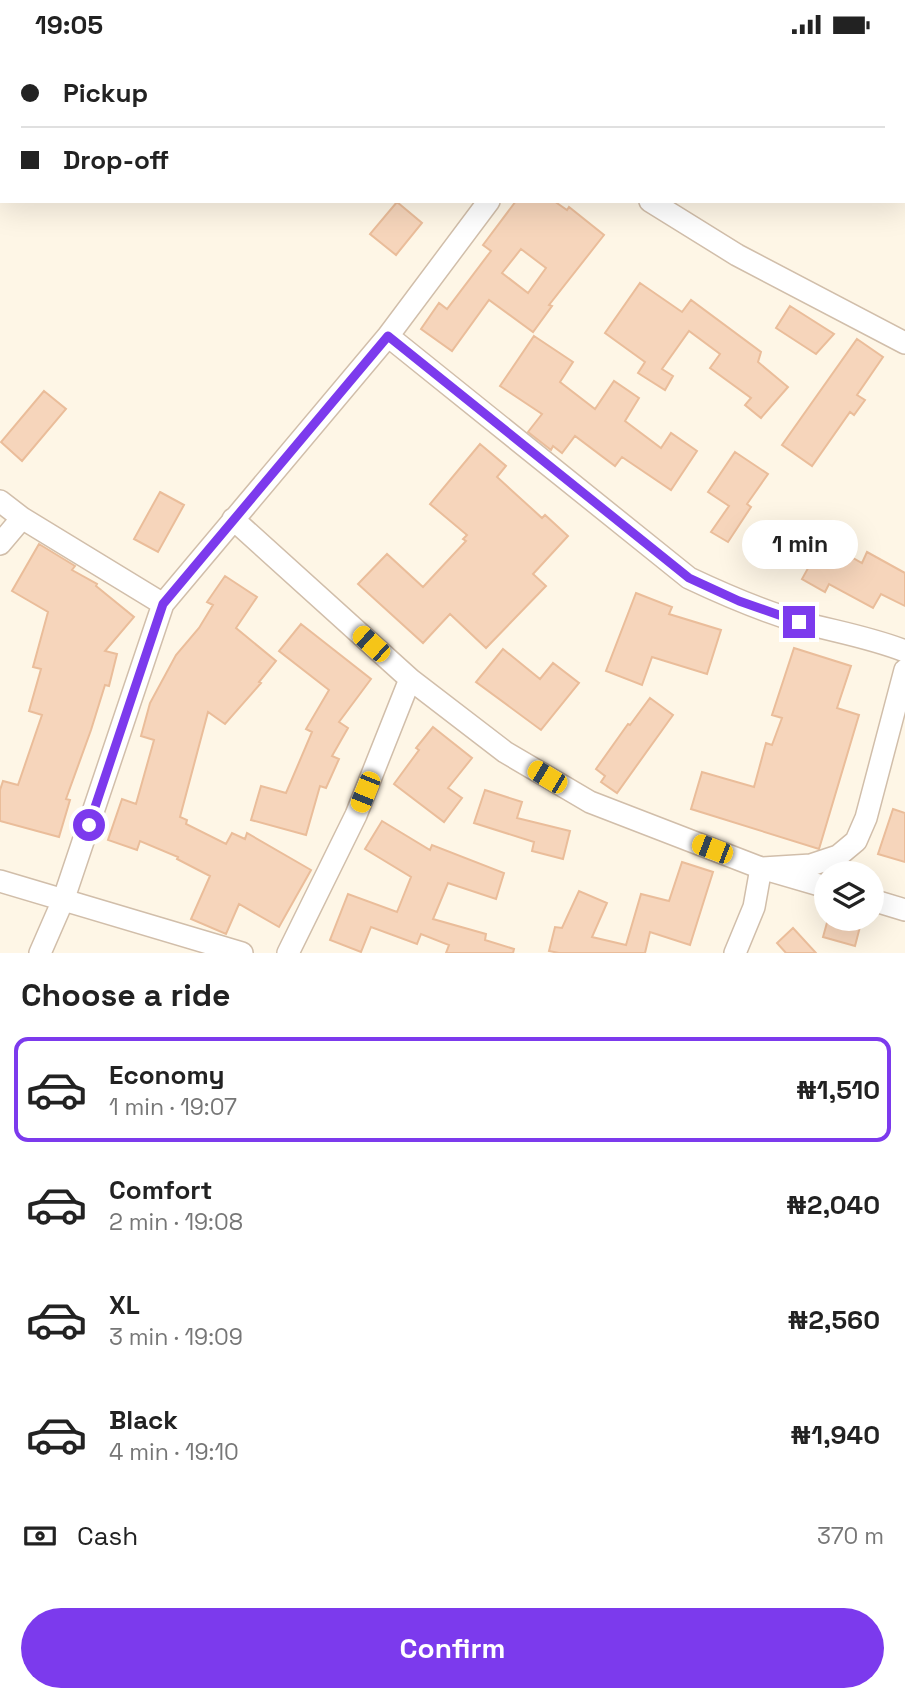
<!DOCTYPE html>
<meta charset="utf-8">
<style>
body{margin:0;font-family:"Space Grotesk",sans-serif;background:#f2f2f2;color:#222;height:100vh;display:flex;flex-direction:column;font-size:26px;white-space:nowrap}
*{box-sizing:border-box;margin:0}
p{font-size:23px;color:#767676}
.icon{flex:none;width:38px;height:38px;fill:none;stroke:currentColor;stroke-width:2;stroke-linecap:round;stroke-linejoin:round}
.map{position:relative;height:904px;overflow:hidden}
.details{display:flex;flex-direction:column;background:#fff;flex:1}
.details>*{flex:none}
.hud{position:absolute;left:0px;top:0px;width:906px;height:154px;box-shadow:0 7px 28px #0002;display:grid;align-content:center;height:154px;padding:0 21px;background:#fff}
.tools{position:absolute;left:814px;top:812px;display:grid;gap:14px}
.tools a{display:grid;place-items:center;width:70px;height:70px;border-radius:50%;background:#fff;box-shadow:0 7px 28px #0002;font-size:35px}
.end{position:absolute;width:32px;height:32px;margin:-16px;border:9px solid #7c3aed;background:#fff;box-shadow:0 0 0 4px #fff}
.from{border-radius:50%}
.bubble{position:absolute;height:49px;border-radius:24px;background:#fff;box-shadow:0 7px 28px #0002;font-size:23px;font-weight:600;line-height:49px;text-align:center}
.car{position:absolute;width:21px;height:42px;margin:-21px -10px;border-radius:9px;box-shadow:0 0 5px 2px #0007;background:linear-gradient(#f5c518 24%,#345 0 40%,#f5c518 0 76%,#345 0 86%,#f5c518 0)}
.hud b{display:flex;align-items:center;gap:24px;height:66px;font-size:26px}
.hud b+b{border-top:2px solid #e0e0e0}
.hud i{width:18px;height:18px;background:#222}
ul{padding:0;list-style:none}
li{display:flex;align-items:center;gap:21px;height:105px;margin:0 14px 10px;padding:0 7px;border:4px solid transparent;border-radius:14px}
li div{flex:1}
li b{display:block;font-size:26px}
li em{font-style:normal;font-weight:600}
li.current{border-color:#7c3aed}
li>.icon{width:63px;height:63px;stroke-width:1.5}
h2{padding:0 21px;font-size:32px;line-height:84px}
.pay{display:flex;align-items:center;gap:18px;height:77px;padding:0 21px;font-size:26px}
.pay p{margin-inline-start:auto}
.cta{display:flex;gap:14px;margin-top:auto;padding:14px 21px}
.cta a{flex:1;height:80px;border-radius:42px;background:#7c3aed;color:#fff;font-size:28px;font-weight:600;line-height:80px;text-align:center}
.status{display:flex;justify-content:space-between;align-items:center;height:49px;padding:0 35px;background:#fff;direction:ltr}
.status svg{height:19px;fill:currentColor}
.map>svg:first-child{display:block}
.building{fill:#f6d5bb;stroke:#eabd9a;stroke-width:2;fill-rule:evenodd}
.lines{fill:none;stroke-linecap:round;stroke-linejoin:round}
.street-casing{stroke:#d1beaa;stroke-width:24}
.street{stroke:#fff;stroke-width:21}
.route{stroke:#7c3aed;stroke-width:9}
</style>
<div class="status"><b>19:05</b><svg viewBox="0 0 49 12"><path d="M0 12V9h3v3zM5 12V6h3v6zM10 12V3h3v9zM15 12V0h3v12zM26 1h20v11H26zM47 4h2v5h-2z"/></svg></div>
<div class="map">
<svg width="905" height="904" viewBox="0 0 905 904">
<rect width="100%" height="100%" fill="#fef6e6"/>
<path class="building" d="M516 152H554L567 161 569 158 604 186 549 256 552 257 533 283 489 251 452 302 421 280 439 254 447 260 491 202 483 196ZM521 200 546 219 528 244 502 224Z
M397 153 422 174 396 206 370 185Z
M640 234 682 263 691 251 761 303 758 313 788 338 761 369 745 356 751 349 710 319 720 305 689 282 662 320 673 327 665 341 638 324 645 313 605 284Z
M790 257 834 285 816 305 776 279Z
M534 287 573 313 560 333 595 360 614 332 639 349 625 372 661 399 671 384 697 402 671 441 622 408 615 417 575 387 562 404 553 397 551 401 528 383 542 365 500 337Z
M857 290 883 308 857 346 865 351 854 366 850 363 812 417 782 396Z
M44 342 66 360 22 412 1 393Z
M480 395 506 417 497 428 542 469 545 466 568 487 533 525 546 537 486 599 450 565 423 594 358 535 387 505 423 538 466 492 463 490 467 486 430 455Z
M735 403 768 425 747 455 751 458 728 493 711 483 729 457 708 443Z
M160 443 184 456 158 503 134 490Z
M823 492 862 514 867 503 905 524V557L881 545 873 559 829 535 825 543 802 530Z
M39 495 75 517 72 521 97 535 96 537 134 568 105 602 117 605 109 637 105 636 91 681 66 750 70 751 59 788 0 772V741L3 732 18 736 42 666 29 662 41 620 33 618 48 563 12 542Z
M225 527 257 548 236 579 276 612 259 633 261 634 225 675 208 663 180 768 187 771 186 775 226 795 232 784 245 790 247 784 311 821 279 878 239 855 226 885 191 870 210 827 177 810 178 808 140 792 137 801 108 791 122 750 136 755 154 691 141 687 150 654 176 606 199 579 213 556 207 553Z
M636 544 672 558 669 565 721 581 707 625 652 608 642 636 606 622Z
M301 575 371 630 339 673 348 679 332 707 339 710 326 739 320 737 306 786 251 771 261 737 286 744 312 683 306 680 329 641 279 602Z
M794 599 851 617 837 659 859 666 819 800 691 760 702 723 754 738 766 694 772 696 782 669 772 666Z
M503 600 540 630 553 614 579 634 541 681 476 633Z
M650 649 673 666 617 744 601 733 605 727 596 720 628 675 630 676Z
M433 678 472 709 448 739 462 749 444 773 394 735 419 701 416 699Z
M485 741 522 753 517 769 570 782 563 810 532 802 534 793 474 774Z
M893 760 905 764V813L878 805Z
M382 772 430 801 432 796 504 824 496 850 448 834 433 870 486 885 485 891 514 900 513 904H446L449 896 421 885 417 895 371 878 361 903 330 891 348 845 397 863 411 828 365 800Z
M682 813 713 823 690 896 650 883 645 904H559L549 902 555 878 562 879 579 842 607 854 592 888 626 896 641 845 669 852Z
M828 870H862L855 897 823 888Z
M793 879 816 904H786L777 894Z"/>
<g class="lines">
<g class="street-casing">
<path id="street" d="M446 0 448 2
M650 152 737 206 905 294
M388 287 689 529C725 546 762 562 800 573 837 583 869 588 905 602
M0 452 22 469 163 555
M233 470 410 630 356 766 288 904
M0 495 22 469
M410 630 505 703 590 753 761 819 826 838
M0 832 242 904
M872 851 905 861
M40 904 64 849 163 555 388 287 489 152
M735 904 754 858 761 819 811 816 838 807 856 792 866 769 905 621"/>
</g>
<use href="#street" class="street"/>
</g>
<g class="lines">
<path class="route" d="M89 776 163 555 388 287 689 529 739 552 799 573"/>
</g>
</svg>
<div class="tools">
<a><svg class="icon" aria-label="layers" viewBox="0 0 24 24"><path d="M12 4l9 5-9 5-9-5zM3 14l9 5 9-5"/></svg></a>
</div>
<i class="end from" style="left:89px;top:776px"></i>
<i class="end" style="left:799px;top:573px"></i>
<div class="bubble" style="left:742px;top:471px;width:116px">1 min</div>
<i class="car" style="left:371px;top:595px;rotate:312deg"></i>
<i class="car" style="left:547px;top:728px;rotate:301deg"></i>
<i class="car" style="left:365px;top:743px;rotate:202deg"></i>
<i class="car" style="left:712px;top:800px;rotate:291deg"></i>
<div class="hud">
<b><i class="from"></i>Pickup</b>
<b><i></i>Drop-off</b>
</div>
</div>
<section class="details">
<h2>Choose a ride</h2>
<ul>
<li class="current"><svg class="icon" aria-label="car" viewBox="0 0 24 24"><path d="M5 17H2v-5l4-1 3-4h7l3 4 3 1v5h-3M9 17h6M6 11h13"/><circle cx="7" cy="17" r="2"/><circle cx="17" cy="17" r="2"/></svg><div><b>Economy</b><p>1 min · 19:07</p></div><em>₦1,510</em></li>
<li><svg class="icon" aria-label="car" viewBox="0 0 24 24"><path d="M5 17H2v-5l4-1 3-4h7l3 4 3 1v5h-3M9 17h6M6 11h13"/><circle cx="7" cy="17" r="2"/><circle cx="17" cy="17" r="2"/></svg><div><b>Comfort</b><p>2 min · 19:08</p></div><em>₦2,040</em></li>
<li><svg class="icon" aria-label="car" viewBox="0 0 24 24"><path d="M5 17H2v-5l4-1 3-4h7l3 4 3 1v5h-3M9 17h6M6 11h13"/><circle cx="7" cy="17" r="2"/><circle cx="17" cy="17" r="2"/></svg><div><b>XL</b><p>3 min · 19:09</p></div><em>₦2,560</em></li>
<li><svg class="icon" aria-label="car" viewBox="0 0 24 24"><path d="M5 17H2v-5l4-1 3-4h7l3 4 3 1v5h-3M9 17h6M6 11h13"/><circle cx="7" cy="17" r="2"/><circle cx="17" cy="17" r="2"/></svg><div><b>Black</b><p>4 min · 19:10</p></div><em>₦1,940</em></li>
</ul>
<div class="pay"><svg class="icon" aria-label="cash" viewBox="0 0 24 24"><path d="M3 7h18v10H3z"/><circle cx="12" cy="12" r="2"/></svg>Cash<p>370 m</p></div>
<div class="cta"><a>Confirm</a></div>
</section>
